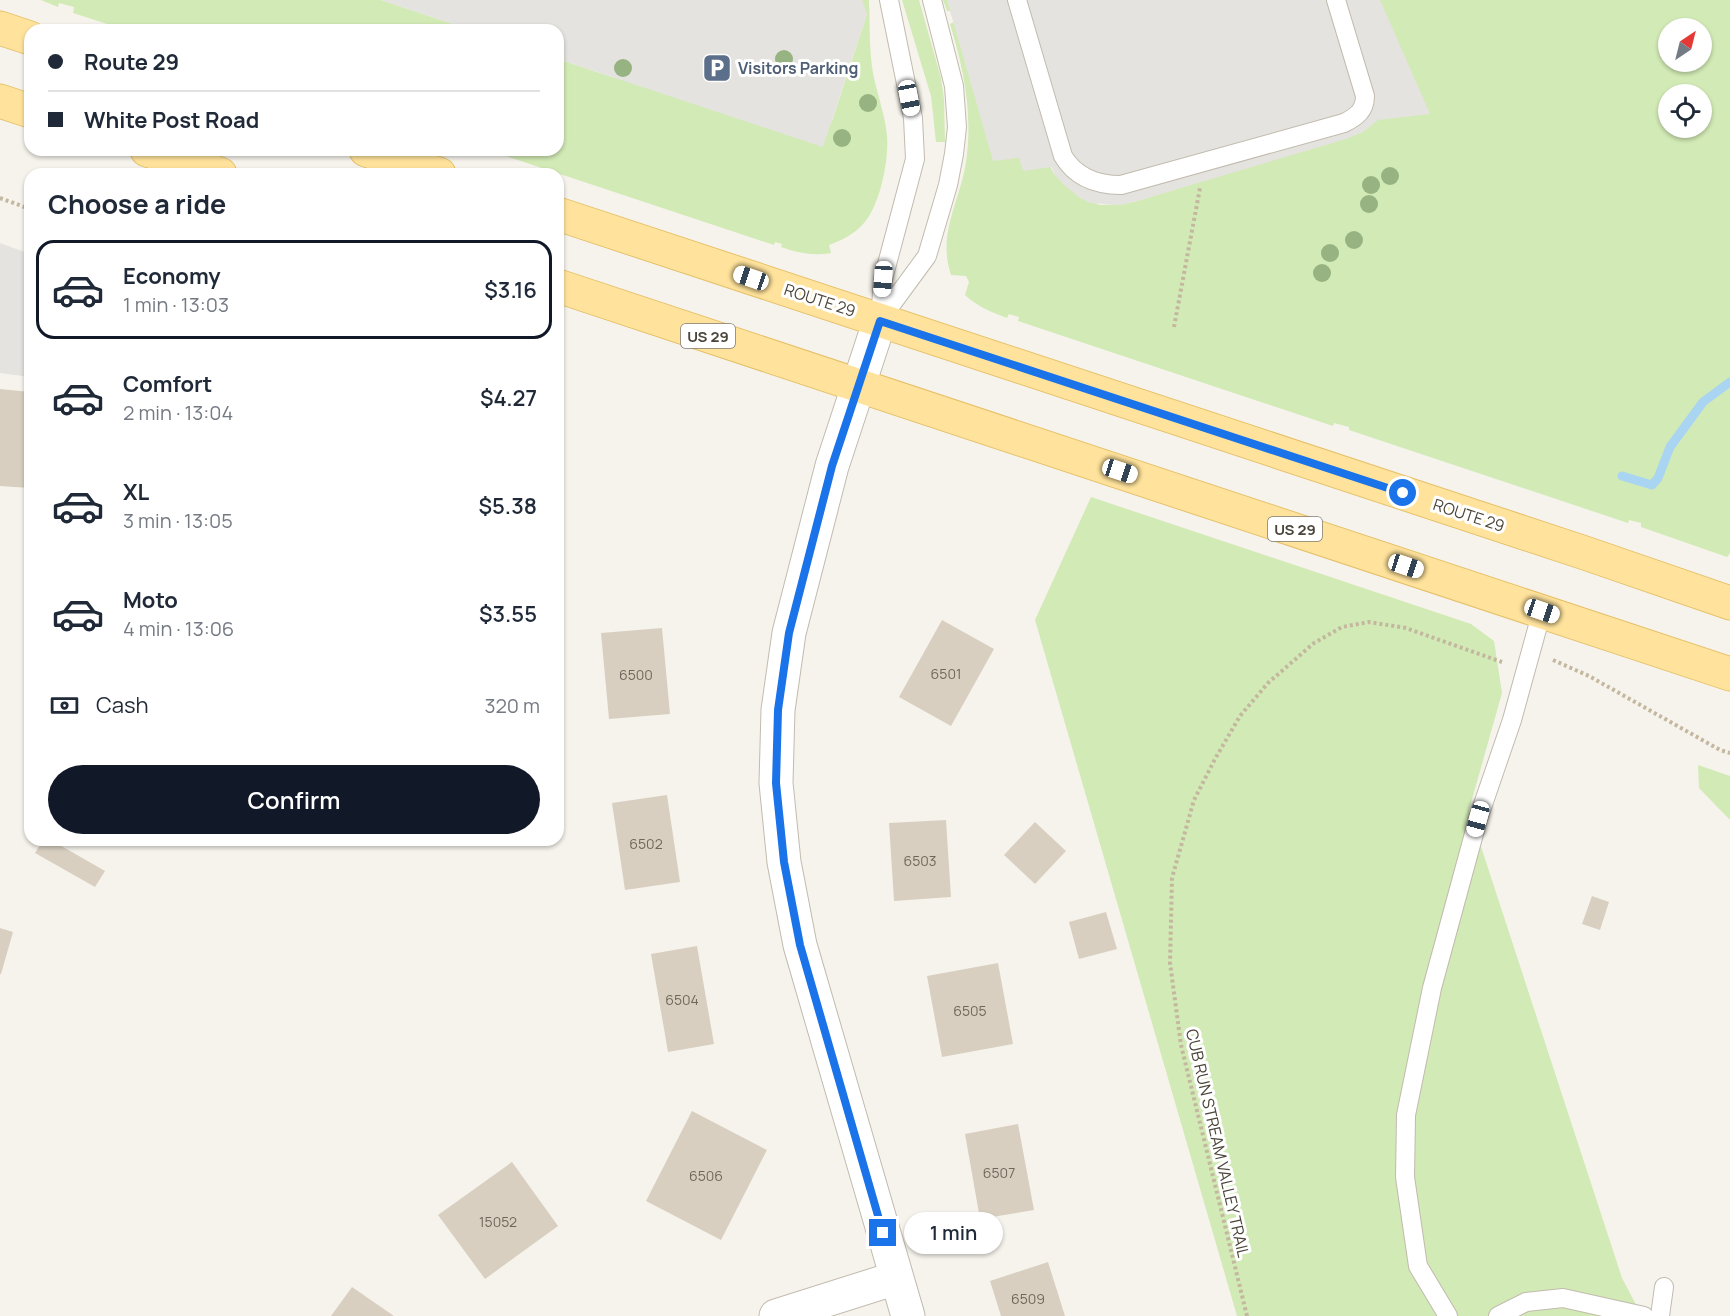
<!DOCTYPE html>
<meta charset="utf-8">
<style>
body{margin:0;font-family:Manrope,sans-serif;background:#f6f6f7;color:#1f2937;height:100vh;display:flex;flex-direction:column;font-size:22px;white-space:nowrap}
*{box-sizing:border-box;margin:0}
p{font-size:20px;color:#747a83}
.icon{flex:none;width:33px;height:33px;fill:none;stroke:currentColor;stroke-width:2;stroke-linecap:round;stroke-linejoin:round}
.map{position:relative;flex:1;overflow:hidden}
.sheet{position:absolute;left:24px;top:168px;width:540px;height:678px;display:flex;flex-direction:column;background:#fff;border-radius:18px;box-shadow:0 2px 4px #0004}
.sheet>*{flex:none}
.banner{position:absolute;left:24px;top:24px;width:540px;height:132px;border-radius:18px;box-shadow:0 2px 4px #0004;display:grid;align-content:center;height:132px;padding:0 24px;background:#fff}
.needle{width:39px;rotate:35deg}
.controls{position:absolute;left:1658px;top:18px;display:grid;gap:12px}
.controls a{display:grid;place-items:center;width:54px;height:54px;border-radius:50%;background:#fff;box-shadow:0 2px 4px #0004;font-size:30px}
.end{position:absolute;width:27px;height:27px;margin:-14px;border:8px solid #1a73e8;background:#fff;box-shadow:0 0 0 3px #fff}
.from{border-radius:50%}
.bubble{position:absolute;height:42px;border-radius:21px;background:#fff;box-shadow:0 2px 4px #0004;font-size:20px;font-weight:600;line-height:42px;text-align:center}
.car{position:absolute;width:18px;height:36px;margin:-18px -9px;border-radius:8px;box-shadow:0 0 4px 2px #0007;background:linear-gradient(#fff 24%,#345 0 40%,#fff 0 76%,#345 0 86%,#fff 0)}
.banner b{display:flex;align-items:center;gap:21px;height:57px;font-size:22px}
.banner b+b{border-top:2px solid #e0e1e3}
.banner i{width:15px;height:15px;background:#1f2937}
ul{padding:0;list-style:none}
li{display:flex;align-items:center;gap:18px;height:99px;margin:0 12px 9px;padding:0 12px;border:3px solid transparent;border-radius:18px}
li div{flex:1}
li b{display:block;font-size:22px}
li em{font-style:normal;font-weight:600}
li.current{border-color:#111827}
li>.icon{width:54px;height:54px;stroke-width:1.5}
h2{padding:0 24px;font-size:27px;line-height:72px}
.pay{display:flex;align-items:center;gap:15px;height:66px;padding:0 24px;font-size:22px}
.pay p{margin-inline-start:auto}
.action{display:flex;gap:12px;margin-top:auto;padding:12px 24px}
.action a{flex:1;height:69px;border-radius:36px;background:#111827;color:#fff;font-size:24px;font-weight:600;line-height:69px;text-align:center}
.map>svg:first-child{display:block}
.green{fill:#d2eab5;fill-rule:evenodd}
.parking{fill:#e5e3e0}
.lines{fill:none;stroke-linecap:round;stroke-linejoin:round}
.stream{stroke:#a9d4f2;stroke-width:9}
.building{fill:#d8cfc1}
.lane-casing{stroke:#c2bbae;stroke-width:20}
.street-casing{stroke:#c2bbae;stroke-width:35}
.primary-casing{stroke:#e6c16a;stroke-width:35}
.path{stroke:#c4b79f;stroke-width:4;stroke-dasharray:3 3;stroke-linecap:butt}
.lane{stroke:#fff;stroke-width:18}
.street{stroke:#fff;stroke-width:33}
.primary{stroke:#ffe39c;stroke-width:33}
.tree{fill:#97b381}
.route{stroke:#1a73e8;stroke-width:8}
.labels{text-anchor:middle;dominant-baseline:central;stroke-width:6;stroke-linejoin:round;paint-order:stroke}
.number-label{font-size:14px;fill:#6e675b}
.shield{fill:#fff;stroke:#817c74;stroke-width:1.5}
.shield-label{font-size:15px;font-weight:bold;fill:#4b4439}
.service-label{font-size:16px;font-weight:bold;fill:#4e5e75;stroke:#fff;text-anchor:start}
.street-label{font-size:16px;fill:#4b4439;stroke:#fff}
</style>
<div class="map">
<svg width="1730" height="1316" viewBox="0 0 1730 1316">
<rect width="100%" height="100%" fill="#f6f3ec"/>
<path class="green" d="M41 0H381L471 30H126L73 13 74 7 59 3 58 7Z
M847 0H869C870 24 869 50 873 73 877 94 885 114 887 136 889 160 880 205 864 223 854 234 843 240 829 245L831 253C813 256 798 253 781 247L782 244 775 242 774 245 488 150H558V59L612 77 832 121 867 14Z
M902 0H919L941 78 944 99 945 142H936L931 96Z
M943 0H975L1054 174 1079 197 1100 205 1123 204 1137 201 1363 132 1355 0H1730V553L1727 557 1641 527V523L1629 520 1628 523 1349 430V427L1334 423 1333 426 1018 321 1019 317 1009 314 1007 318C991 312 978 307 965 295L969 282 966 276 951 275C937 233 960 202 966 162 973 113 964 70 950 24L954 22 950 11H947ZM1668 28H1701V62H1668ZM1668 94H1701V128H1668Z
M1091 497 1471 624 1494 641 1502 693 1469 810 1622 1278 1642 1316H1237L1035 620Z
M1698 765 1730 776V820L1699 788Z"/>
<path class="parking" d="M381 0H862L867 14 823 147 558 59V30H471Z
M947 0H1380L1430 114 1378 120 1363 132 1346 139 1137 201 1121 205 1090 203 1079 197 1064 185 1054 174 1052 167 1023 171 1019 158 993 161Z
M0 243 30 254V377L0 373Z"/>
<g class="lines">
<path class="stream" d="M1622 476 1652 485 1658 478 1670 447 1703 402 1730 382"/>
</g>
<path class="building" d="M0 389 30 392V488L0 486Z
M942 620 994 649 951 726 899 697Z
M662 628 670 714 609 719 601 633Z
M667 795 680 882 625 890 612 803Z
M946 820 951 897 894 901 889 823Z
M1035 822 1066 851 1035 884 1004 855Z
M43 840H51L105 871 95 887 35 853Z
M1592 896 1609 902 1600 930 1582 924Z
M1106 912 1117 949 1079 959 1069 922Z
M0 928 13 932 1 974H0Z
M697 946 714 1044 668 1052 651 954Z
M998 963 1013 1044 942 1057 927 976Z
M692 1111 767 1150 721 1240 646 1201Z
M1018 1124 1034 1210 980 1219 965 1134Z
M512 1162 558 1226 485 1279 438 1215Z
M1048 1262 1065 1316H1001L990 1281Z
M352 1287 394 1316H331Z"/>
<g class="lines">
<g class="lane-casing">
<path id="lane" d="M1017 0 1063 156C1076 178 1097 185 1121 185L1344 123C1356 117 1365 111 1365 96L1336 0
M880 320 927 256 948 185 954 154 957 127 954 86 932 0
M880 320 883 279 915 159 913 118 889 0
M1448 1316 1418 1266 1405 1177 1406 1115 1432 988 1478 819 1512 720 1542 611
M1498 1316 1526 1302 1563 1298 1644 1316
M1660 1316 1664 1287"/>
</g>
<g class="street-casing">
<path id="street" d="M880 320 832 466 789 633 778 710 776 783 784 862 800 945 908 1316
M776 1316 896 1278"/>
</g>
<g class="primary-casing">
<path id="primary" d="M0 28 30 38
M0 101 30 111
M147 150 220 174
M366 150 439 174
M558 214 1585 553 1730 603
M558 286 1730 674"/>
</g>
<path class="path" d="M0 198 30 209
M1174 327 1200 188
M1553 660 1589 676 1720 750 1730 753
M1247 1316 1181 1045 1170 963 1172 878 1194 800 1215 759 1240 716 1268 683 1314 643 1342 627 1369 622 1406 628 1502 662"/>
<use href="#lane" class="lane"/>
<use href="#street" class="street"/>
<use href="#primary" class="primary"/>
</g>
<g class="tree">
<circle cx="784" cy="59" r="9"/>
<circle cx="623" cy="68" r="9"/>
<circle cx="868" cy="103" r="9"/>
<circle cx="842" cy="138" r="9"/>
<circle cx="1390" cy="176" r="9"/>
<circle cx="1371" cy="185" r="9"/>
<circle cx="1369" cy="204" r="9"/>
<circle cx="1354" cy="240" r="9"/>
<circle cx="1330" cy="253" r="9"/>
<circle cx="1322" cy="273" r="9"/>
</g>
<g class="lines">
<path class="route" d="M883 1233 800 945 784 862 776 783 778 710 789 633 832 466 880 321 1403 493"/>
</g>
<defs>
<g id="parking-square" transform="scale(1.5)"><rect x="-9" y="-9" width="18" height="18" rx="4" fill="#5c6f8a" stroke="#fff"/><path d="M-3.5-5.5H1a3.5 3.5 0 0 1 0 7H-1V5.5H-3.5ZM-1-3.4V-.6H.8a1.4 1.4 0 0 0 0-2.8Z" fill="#fff"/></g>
</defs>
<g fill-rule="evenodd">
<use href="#parking-square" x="717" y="68"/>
</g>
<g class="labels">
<g class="number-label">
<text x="946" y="673">6501</text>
<text x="636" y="674">6500</text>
<text x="646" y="843">6502</text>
<text x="920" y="860">6503</text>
<text x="682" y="999">6504</text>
<text x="970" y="1010">6505</text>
<text x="999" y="1172">6507</text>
<text x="706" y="1175">6506</text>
<text x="498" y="1221">15052</text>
<text x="1028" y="1298">6509</text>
</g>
<g class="shield">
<rect x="681" y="324" width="54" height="24" rx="4.5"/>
<rect x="1268" y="517" width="54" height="24" rx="4.5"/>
</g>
<g class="shield-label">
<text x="708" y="336">US 29</text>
<text x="1295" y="529">US 29</text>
</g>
<g class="service-label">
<text x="738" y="68">Visitors Parking</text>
</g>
<g class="street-label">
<text transform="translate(820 300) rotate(18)">ROUTE 29</text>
<text transform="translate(1469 515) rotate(18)">ROUTE 29</text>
<text transform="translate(1218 1143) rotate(77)">CUB RUN STREAM VALLEY TRAIL</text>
</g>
</g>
</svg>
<div class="controls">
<a><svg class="needle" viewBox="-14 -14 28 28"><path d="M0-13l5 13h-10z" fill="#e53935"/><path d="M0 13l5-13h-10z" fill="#747a83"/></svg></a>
<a><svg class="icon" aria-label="locate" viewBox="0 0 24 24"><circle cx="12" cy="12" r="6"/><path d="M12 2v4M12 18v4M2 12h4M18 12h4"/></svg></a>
</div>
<i class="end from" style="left:1403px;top:493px"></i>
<i class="end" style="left:883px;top:1233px"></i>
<div class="bubble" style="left:904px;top:1212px;width:99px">1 min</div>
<i class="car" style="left:909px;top:98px;rotate:169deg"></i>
<i class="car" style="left:751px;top:278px;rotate:289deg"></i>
<i class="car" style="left:883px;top:279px;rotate:184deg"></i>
<i class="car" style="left:1120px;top:471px;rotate:108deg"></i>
<i class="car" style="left:1406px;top:566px;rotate:108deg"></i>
<i class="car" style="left:1542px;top:611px;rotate:109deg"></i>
<i class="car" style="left:1478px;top:819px;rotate:195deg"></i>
<div class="banner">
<b><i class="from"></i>Route 29</b>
<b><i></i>White Post Road</b>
</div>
<section class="sheet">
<h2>Choose a ride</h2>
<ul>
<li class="current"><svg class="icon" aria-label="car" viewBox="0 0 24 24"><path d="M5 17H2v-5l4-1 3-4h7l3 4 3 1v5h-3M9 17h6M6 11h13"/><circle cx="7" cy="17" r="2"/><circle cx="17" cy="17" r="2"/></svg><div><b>Economy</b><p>1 min · 13:03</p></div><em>$3.16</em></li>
<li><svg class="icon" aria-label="car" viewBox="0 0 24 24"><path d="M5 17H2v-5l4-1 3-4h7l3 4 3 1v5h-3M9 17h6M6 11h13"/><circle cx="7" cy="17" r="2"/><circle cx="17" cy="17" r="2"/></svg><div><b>Comfort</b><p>2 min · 13:04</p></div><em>$4.27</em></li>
<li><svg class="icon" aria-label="car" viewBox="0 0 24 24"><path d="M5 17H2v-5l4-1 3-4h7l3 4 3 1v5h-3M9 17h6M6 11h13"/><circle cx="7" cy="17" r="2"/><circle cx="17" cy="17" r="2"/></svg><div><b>XL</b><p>3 min · 13:05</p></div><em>$5.38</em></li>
<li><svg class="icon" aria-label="car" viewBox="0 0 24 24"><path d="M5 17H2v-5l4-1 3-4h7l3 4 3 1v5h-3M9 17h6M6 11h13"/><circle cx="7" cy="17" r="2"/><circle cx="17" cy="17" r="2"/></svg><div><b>Moto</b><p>4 min · 13:06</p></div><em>$3.55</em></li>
</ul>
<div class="pay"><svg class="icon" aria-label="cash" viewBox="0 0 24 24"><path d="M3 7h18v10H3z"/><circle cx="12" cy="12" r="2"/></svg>Cash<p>320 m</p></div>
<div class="action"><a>Confirm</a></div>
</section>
</div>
